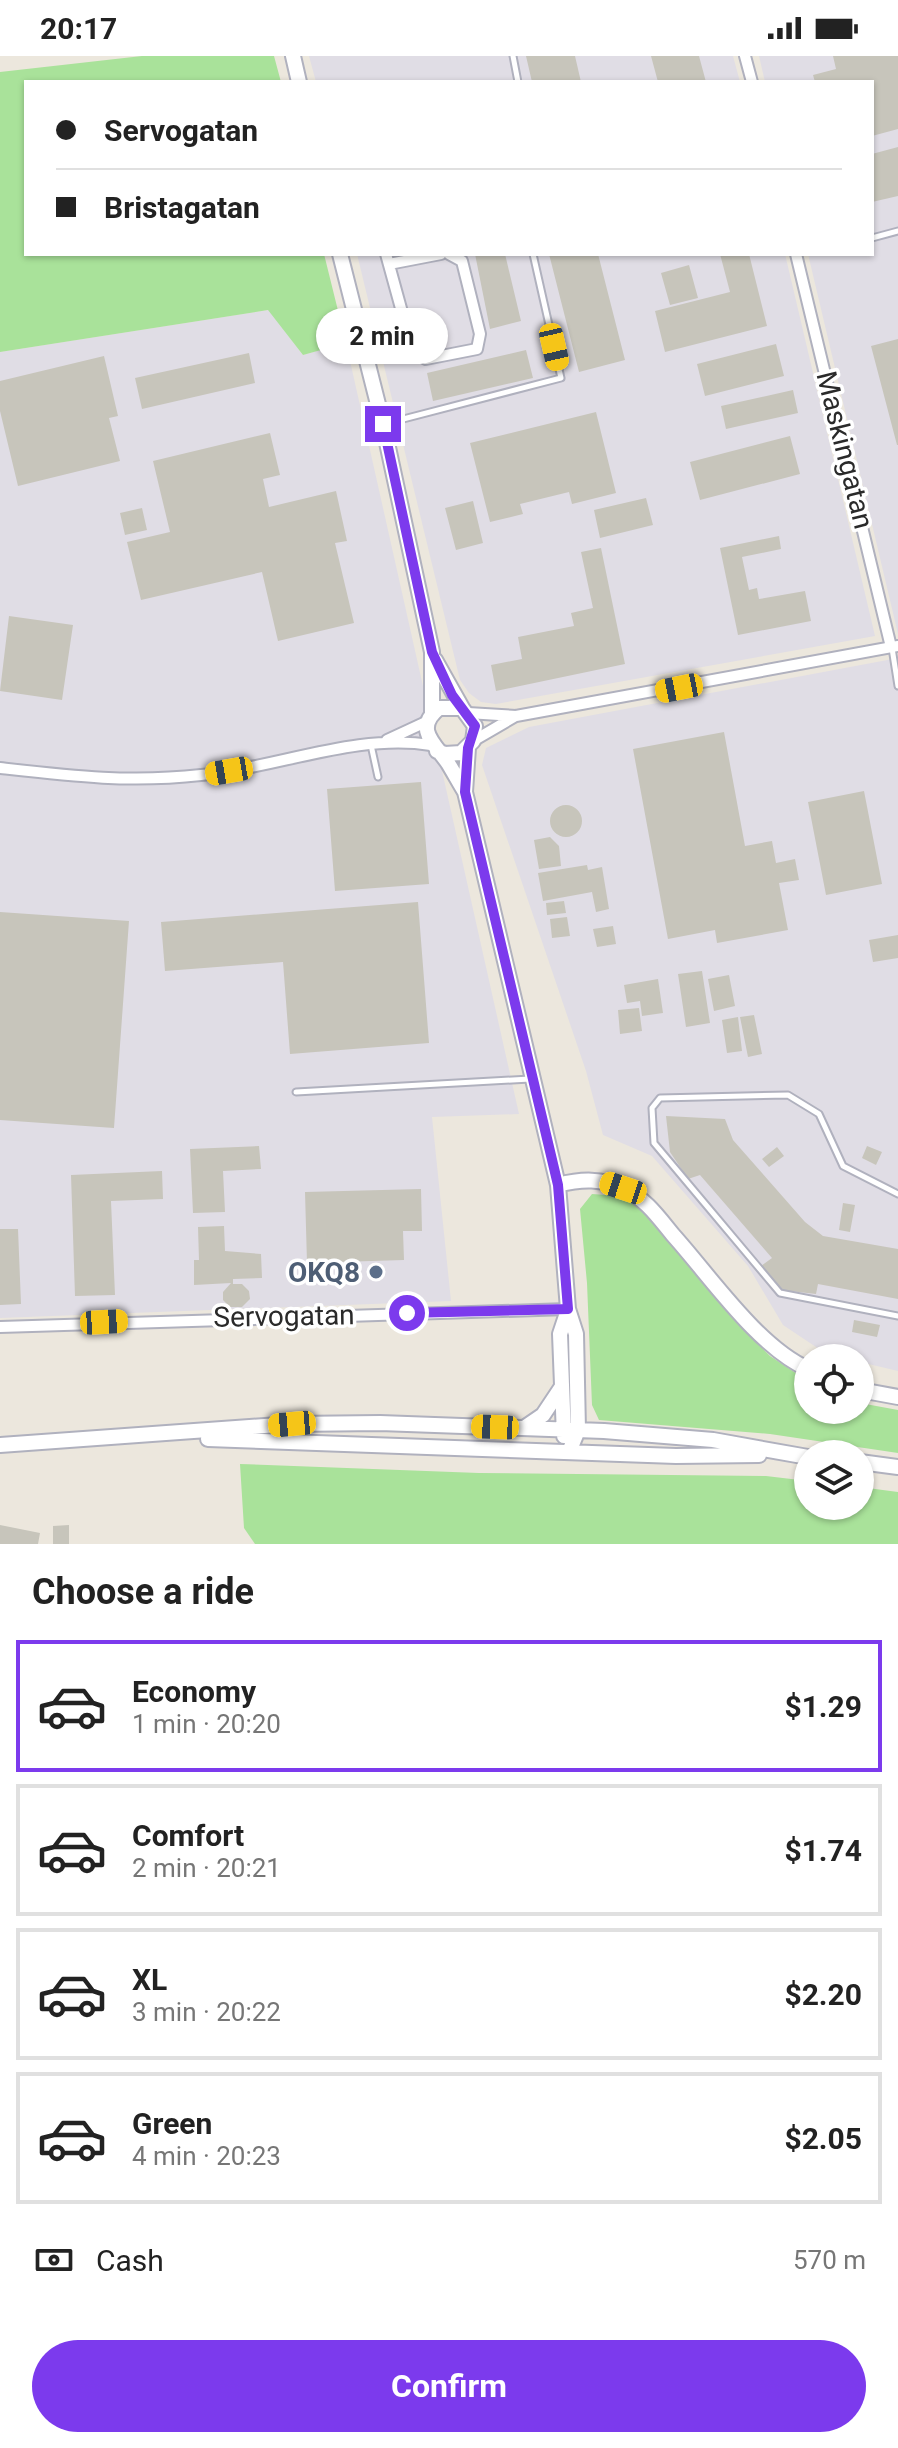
<!DOCTYPE html>
<meta charset="utf-8">
<style>
body{margin:0;font-family:Roboto,sans-serif;background:#f6f6f6;color:#222;height:100vh;display:flex;flex-direction:column;font-size:30px;white-space:nowrap}
*{box-sizing:border-box;margin:0}
p{font-size:26px;color:#767676}
.icon{flex:none;width:44px;height:44px;fill:none;stroke:currentColor;stroke-width:2;stroke-linecap:round;stroke-linejoin:round}
.map{position:relative;height:1488px;overflow:hidden}
.side{display:flex;flex-direction:column;background:#fff;flex:1}
.side>*{flex:none}
.hud{position:absolute;left:24px;top:24px;width:850px;height:176px;border-radius:0px;box-shadow:0 2px 6px #0004;display:grid;align-content:center;height:176px;padding:0 32px;background:#fff}
.fabs{position:absolute;left:794px;top:1288px;display:grid;gap:16px}
.fabs a{display:grid;place-items:center;width:80px;height:80px;border-radius:50%;background:#fff;box-shadow:0 2px 6px #0004;font-size:40px}
.end{position:absolute;width:36px;height:36px;margin:-18px;border:10px solid #7c3aed;background:#fff;box-shadow:0 0 0 4px #fff}
.from{border-radius:50%}
.bubble{position:absolute;height:56px;border-radius:28px;background:#fff;box-shadow:0 2px 6px #0004;font-size:26px;font-weight:700;line-height:56px;text-align:center}
.car{position:absolute;width:24px;height:48px;margin:-24px -12px;border-radius:10px;box-shadow:0 0 6px 2px #0007;background:linear-gradient(#f5c518 24%,#345 0 40%,#f5c518 0 76%,#345 0 86%,#f5c518 0)}
.hud b{display:flex;align-items:center;gap:28px;height:76px;font-size:30px}
.hud b+b{border-top:2px solid #e0e0e0}
.hud i{width:20px;height:20px;background:#222}
ul{padding:0;list-style:none}
li{display:flex;align-items:center;gap:24px;height:132px;margin:0 16px 12px;padding:0 16px;border:4px solid #e0e0e0;border-radius:0px}
li div{flex:1}
li b{display:block;font-size:30px}
li em{font-style:normal;font-weight:700}
li.active{border-color:#7c3aed}
li>.icon{width:72px;height:72px;stroke-width:1.5}
h2{padding:0 32px;font-size:36px;line-height:96px}
.pay{display:flex;align-items:center;gap:20px;height:88px;padding:0 32px;font-size:30px}
.pay p{margin-inline-start:auto}
.action{display:flex;gap:16px;margin-top:auto;padding:16px 32px}
.action a{flex:1;height:92px;border-radius:48px;background:#7c3aed;color:#fff;font-size:32px;font-weight:700;line-height:92px;text-align:center}
.status{display:flex;justify-content:space-between;align-items:center;height:56px;padding:0 40px;background:#fff;direction:ltr}
.status svg{height:22px;fill:currentColor}
.map>svg:first-child{display:block}
.industrial{fill:#e0dde5}
.green{fill:#a9e29a}
.building{fill:#c7c5bb}
.lines{fill:none;stroke-linecap:round;stroke-linejoin:round}
.lane-casing{stroke:#b0b1be;stroke-width:9}
.street-casing{stroke:#b0b1be;stroke-width:14}
.secondary-casing{stroke:#b0b1be;stroke-width:18}
.lane{stroke:#fff;stroke-width:5}
.street{stroke:#fff;stroke-width:10}
.secondary{stroke:#fff;stroke-width:14}
.route{stroke:#7c3aed;stroke-width:10}
.service-dot{fill:#5c6f8a;stroke:#fff;stroke-width:3}
.labels{text-anchor:middle;dominant-baseline:central;stroke-width:7;stroke-linejoin:round;paint-order:stroke}
.street-label{font-size:28px;fill:#2a2a2a;stroke:#fff}
.service-label{font-size:28px;font-weight:bold;fill:#4e5e75;stroke:#fff;text-anchor:end}
</style>
<div class="status"><b>20:17</b><svg viewBox="0 0 49 12"><path d="M0 12V9h3v3zM5 12V6h3v6zM10 12V3h3v9zM15 12V0h3v12zM26 1h20v11H26zM47 4h2v5h-2z"/></svg></div>
<div class="map">
<svg width="898" height="1488" viewBox="0 0 898 1488">
<rect width="100%" height="100%" fill="#ece7dd"/>
<path class="industrial" d="M309 0H733L740 26H316Z
M759 0H898V578L808 198H872V26H765Z
M357 198H785L875 580 496 648 481 646 469 637 460 624Z
M269 254 303 299 346 287 519 1058 432 1061 451 1245 0 1262V296Z
M898 602V1315L860 1306V1302L828 1299 783 1269 748 1210 652 1100 603 1079 586 1015 482 709 486 692 529 671Z"/>
<path class="green" d="M142 0H274L281 26H26V198H324L346 287 303 299 268 254 0 296V16Z
M592 1138 620 1140 652 1159 732 1262 770 1300 808 1325V1354H860V1347L898 1354V1397L770 1378 599 1364 592 1349 587 1227 580 1153Z
M240 1408 479 1417 766 1420 808 1425V1450H860V1431L898 1436V1488H255L244 1472Z"/>
<path class="building" d="M526 0H575L581 26H532Z
M651 0H699L706 26H658Z
M833 0H898V73L872 80V26H815L813 19 836 13Z
M898 91V140L872 146V98Z
M475 198H505L521 265 490 273Z
M549 198H598L625 304 579 316Z
M720 198H749L767 270 665 296 655 255 730 236Z
M689 209 698 242 670 249 661 217Z
M898 283V389H897L871 290Z
M776 288 784 320 705 340 697 308Z
M526 294 533 322 433 345 427 317Z
M249 297 255 327 142 353 135 322Z
M104 300 118 360 109 362 120 405 18 430 0 355V325Z
M793 334 798 357 726 373 721 350Z
M596 356 616 437 572 448 569 436 520 448 523 458 490 466 470 387Z
M270 377 280 419 263 423 269 451 336 435 347 485 335 487 354 567 278 585 262 516 141 544 127 486 170 476 153 405Z
M790 380 800 418 700 444 690 406Z
M646 442 653 469 600 482 594 454Z
M473 445 483 487 456 494 445 452Z
M142 452 147 474 125 479 120 457Z
M779 480 781 493 742 501 749 534 757 532 759 543 805 535 811 565 738 579 720 492Z
M601 492 625 608 496 635 491 609 522 603 518 581 574 570 571 557 593 552 581 496Z
M9 560 73 569 62 644 0 635Z
M724 676 745 790 772 785 776 807 795 803 799 824 779 827 788 874 717 887 715 874 668 883 633 693Z
M421 726 429 828 335 835 327 733Z
M864 735 882 828 826 839 808 746Z
M550 765a16 16 0 1 1 32 0a16 16 0 1 1-32 0Z
M550 781 559 790 561 810 539 813 534 784Z
M587 809 588 814 602 811 609 853 596 856 592 836 543 845 538 817Z
M564 845 566 857 547 859 546 847Z
M418 846 429 987 290 998 283 906 165 915 161 866Z
M0 856 129 865 114 1072 0 1064Z
M567 861 570 880 552 882 550 863Z
M613 870 616 888 597 891 593 873Z
M898 879V902L873 906 869 884Z
M702 915 710 967 686 971 678 918Z
M729 919 735 950 714 955 708 923Z
M658 923 663 957 642 960 640 945 627 947 624 929Z
M639 952 642 975 620 978 618 954Z
M754 959 762 998 748 1001 740 961Z
M738 961 742 995 727 997 722 964Z
M666 1060 725 1063 733 1084 805 1166 823 1180 898 1193V1243L818 1228 816 1238 781 1234 761 1210 772 1202 700 1119 688 1123 670 1096Z
M259 1090 261 1113 223 1115 225 1156 193 1157 190 1093Z
M867 1090 882 1096 876 1109 862 1102Z
M777 1091 784 1100 769 1111 762 1103Z
M162 1115 163 1143 111 1145 115 1239 75 1240 71 1119Z
M421 1133 422 1175H403L404 1204 307 1207 305 1136Z
M843 1147 855 1149 850 1176 839 1174Z
M224 1170 225 1195 261 1198 262 1222 233 1223V1228H242L249 1235 250 1243 242 1251H230L223 1244V1236L231 1227 194 1229V1204H199L198 1171Z
M0 1173H18L21 1248 0 1249Z
M854 1264 880 1269 877 1281 852 1276Z
M0 1469 40 1477 38 1488H0Z
M69 1469V1488H53V1470Z"/>
<g class="lines">
<g class="lane-casing">
<path id="lane" d="M513 0 518 26
M872 182 898 175
M384 368 561 322 533 198
M892 592 898 630
M371 689 378 721
M296 1036 530 1023
M898 1138 843 1110 819 1058 788 1039 660 1042 652 1052 654 1087 780 1237 898 1260"/>
</g>
<g class="street-casing">
<path id="street" d="M745 0 752 26
M386 198 413 296 426 303 477 293 480 278 462 205 449 198
M796 198 891 591
M389 208 441 198
M468 657 516 660 898 590
M387 684 428 665
M473 685 514 661
M0 712C71 720 129 727 201 719 277 712 355 677 431 689
M0 1271 568 1253"/>
</g>
<g class="secondary-casing">
<path id="secondary" d="M293 0 299 26
M340 198 383 368 432 596V658
M435 604 462 652
M468 692 465 736 558 1129 568 1253 576 1278 578 1374 569 1396
M437 695 445 698 461 697 473 685 475 670 462 652H439C413 673 435 688 448 707 454 717 459 726 465 736
M558 1129C581 1123 602 1122 624 1133 645 1142 659 1162 673 1179 710 1220 758 1291 808 1313
M860 1334 898 1341
M524 1372 543 1359 561 1332
M564 1380 560 1278 568 1254
M208 1383 676 1400 759 1399
M0 1389 292 1368 380 1367 604 1375 713 1384 808 1401
M860 1406 898 1411"/>
</g>
<use href="#lane" class="lane"/>
<use href="#street" class="street"/>
<use href="#secondary" class="secondary"/>
</g>
<g class="lines">
<path class="route" d="M383 368 432 596 452 639 475 670 468 692 465 736 558 1129 568 1253 407 1257"/>
</g>
<circle class="service-dot" cx="376" cy="1216" r="8"/>
<g class="labels">
<g class="street-label">
<text transform="translate(845 394) rotate(76)">Maskingatan</text>
<text transform="translate(284 1260) rotate(-1)">Servogatan</text>
</g>
<g class="service-label">
<text x="360" y="1216">OKQ8</text>
</g>
</g>
</svg>
<div class="fabs">
<a><svg class="icon" aria-label="locate" viewBox="0 0 24 24"><circle cx="12" cy="12" r="6"/><path d="M12 2v4M12 18v4M2 12h4M18 12h4"/></svg></a>
<a><svg class="icon" aria-label="layers" viewBox="0 0 24 24"><path d="M12 4l9 5-9 5-9-5zM3 14l9 5 9-5"/></svg></a>
</div>
<i class="end from" style="left:407px;top:1257px"></i>
<i class="end" style="left:383px;top:368px"></i>
<div class="bubble" style="left:316px;top:252px;width:132px">2 min</div>
<i class="car" style="left:554px;top:291px;rotate:167deg"></i>
<i class="car" style="left:679px;top:632px;rotate:259deg"></i>
<i class="car" style="left:229px;top:715px;rotate:260deg"></i>
<i class="car" style="left:623px;top:1132px;rotate:288deg"></i>
<i class="car" style="left:104px;top:1266px;rotate:87deg"></i>
<i class="car" style="left:292px;top:1368px;rotate:265deg"></i>
<i class="car" style="left:495px;top:1371px;rotate:272deg"></i>
<div class="hud">
<b><i class="from"></i>Servogatan</b>
<b><i></i>Bristagatan</b>
</div>
</div>
<section class="side">
<h2>Choose a ride</h2>
<ul>
<li class="active"><svg class="icon" aria-label="car" viewBox="0 0 24 24"><path d="M5 17H2v-5l4-1 3-4h7l3 4 3 1v5h-3M9 17h6M6 11h13"/><circle cx="7" cy="17" r="2"/><circle cx="17" cy="17" r="2"/></svg><div><b>Economy</b><p>1 min · 20:20</p></div><em>$1.29</em></li>
<li><svg class="icon" aria-label="car" viewBox="0 0 24 24"><path d="M5 17H2v-5l4-1 3-4h7l3 4 3 1v5h-3M9 17h6M6 11h13"/><circle cx="7" cy="17" r="2"/><circle cx="17" cy="17" r="2"/></svg><div><b>Comfort</b><p>2 min · 20:21</p></div><em>$1.74</em></li>
<li><svg class="icon" aria-label="car" viewBox="0 0 24 24"><path d="M5 17H2v-5l4-1 3-4h7l3 4 3 1v5h-3M9 17h6M6 11h13"/><circle cx="7" cy="17" r="2"/><circle cx="17" cy="17" r="2"/></svg><div><b>XL</b><p>3 min · 20:22</p></div><em>$2.20</em></li>
<li><svg class="icon" aria-label="car" viewBox="0 0 24 24"><path d="M5 17H2v-5l4-1 3-4h7l3 4 3 1v5h-3M9 17h6M6 11h13"/><circle cx="7" cy="17" r="2"/><circle cx="17" cy="17" r="2"/></svg><div><b>Green</b><p>4 min · 20:23</p></div><em>$2.05</em></li>
</ul>
<div class="pay"><svg class="icon" aria-label="cash" viewBox="0 0 24 24"><path d="M3 7h18v10H3z"/><circle cx="12" cy="12" r="2"/></svg>Cash<p>570 m</p></div>
<div class="action"><a>Confirm</a></div>
</section>
